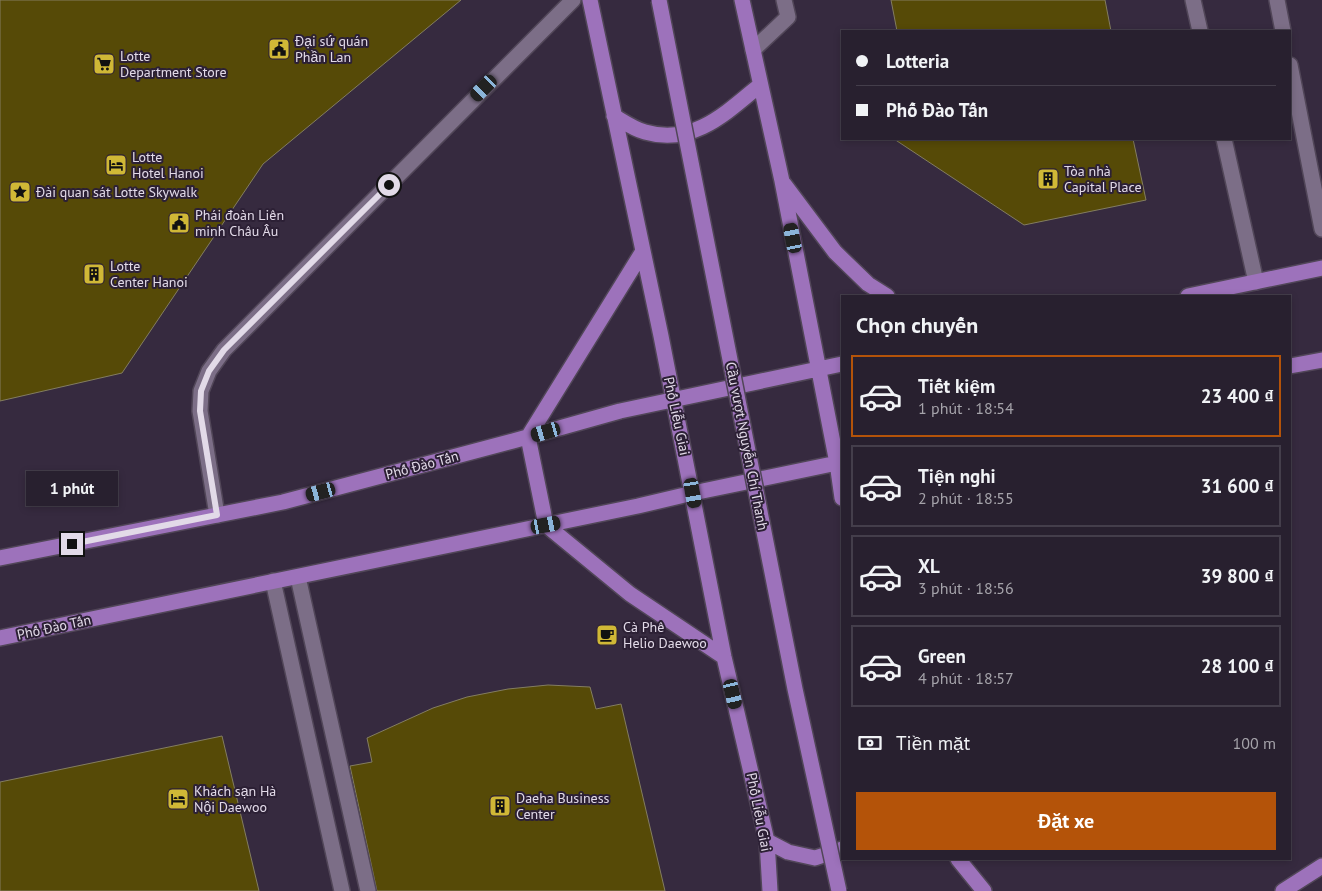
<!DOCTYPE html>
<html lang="vi">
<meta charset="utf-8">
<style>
body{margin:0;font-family:"PT Sans",sans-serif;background:#302837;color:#f1f3f6;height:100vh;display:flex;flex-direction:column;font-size:19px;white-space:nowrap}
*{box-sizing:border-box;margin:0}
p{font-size:16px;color:#a5a3aa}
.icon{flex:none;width:28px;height:28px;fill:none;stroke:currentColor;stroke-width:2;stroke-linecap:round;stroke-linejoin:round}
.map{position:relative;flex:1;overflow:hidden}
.drawer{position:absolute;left:841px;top:295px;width:450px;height:565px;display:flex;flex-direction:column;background:#28202f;border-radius:0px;box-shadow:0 2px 8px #0003,0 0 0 1px #443e4b}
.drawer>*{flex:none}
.hud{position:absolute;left:841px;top:30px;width:450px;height:110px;border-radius:0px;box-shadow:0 2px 8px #0003,0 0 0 1px #443e4b;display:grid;align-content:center;height:110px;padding:0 15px;background:#28202f}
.end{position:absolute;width:22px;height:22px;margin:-11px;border:6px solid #e2dae8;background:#111;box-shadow:0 0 0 2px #111}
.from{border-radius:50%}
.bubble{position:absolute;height:35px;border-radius:0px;background:#28202f;box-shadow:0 2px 8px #0003,0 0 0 1px #443e4b;font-size:16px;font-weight:600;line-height:35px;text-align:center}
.car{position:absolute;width:15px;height:30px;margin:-15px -8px;border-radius:6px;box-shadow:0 0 4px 1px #0007;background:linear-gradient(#222 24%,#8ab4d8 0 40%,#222 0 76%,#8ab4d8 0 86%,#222 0)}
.hud b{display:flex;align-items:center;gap:18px;height:48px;font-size:19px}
.hud b+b{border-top:1px solid #443e4b}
.hud i{width:12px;height:12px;background:#f1f3f6}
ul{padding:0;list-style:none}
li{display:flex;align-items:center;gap:15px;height:82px;margin:0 10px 8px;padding:0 5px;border:2px solid #443e4b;border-radius:0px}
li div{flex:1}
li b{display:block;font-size:19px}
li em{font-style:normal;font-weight:600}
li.selected{border-color:#b45309}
li>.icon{width:45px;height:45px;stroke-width:1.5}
h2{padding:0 15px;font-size:22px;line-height:60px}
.pay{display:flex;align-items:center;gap:12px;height:55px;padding:0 15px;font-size:19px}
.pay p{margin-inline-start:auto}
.action{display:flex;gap:10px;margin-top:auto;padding:10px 15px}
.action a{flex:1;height:58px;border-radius:0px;background:#b45309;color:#fff;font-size:20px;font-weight:600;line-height:58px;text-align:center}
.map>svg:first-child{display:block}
.building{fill:#564a07;stroke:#837d61}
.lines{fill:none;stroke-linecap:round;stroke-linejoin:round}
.minor-casing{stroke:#514658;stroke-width:18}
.major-casing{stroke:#514658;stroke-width:18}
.minor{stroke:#7c6e87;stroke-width:15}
.major{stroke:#9d72bb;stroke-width:15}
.major-bridge-casing{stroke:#514658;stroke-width:18;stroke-linecap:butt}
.major-bridge{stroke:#9d72bb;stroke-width:15}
.route{stroke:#e2dae8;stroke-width:6}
.labels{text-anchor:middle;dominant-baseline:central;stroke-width:4;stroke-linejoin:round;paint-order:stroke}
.poi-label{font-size:14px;fill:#e2dae8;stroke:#2c2035;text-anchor:start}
.street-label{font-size:14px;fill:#e2dae8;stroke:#2c2035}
</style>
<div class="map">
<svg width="1322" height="891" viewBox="0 0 1322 891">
<rect width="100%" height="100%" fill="#362a3f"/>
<path class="building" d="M0 0H461L263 164 122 373 0 401Z
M891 0H1105L1111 31H897Z
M894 139H1133L1146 200 1024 225Z
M548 685 590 687 596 709 621 704 665 891H377L350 766 372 762 367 738 433 708 467 697 508 689Z
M222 736 259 891H0V782Z"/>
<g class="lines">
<g class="minor-casing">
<path id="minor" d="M1193 0 1200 31
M1277 0 1283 31
M753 50 788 17 784 0
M1290 65 1322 229
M1224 139 1256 282
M217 515 200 411 201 391 209 371 224 350 573 0
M298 577 368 891
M273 581 342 891"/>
</g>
<g class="major-casing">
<path id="major" d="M590 0 661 336 724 657 767 841 770 891
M742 0 782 181 837 463 842 498
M614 116C624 122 634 129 645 132 693 146 726 113 760 85
M784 184 835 252 868 284 887 296
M643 251 528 437 546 525 630 594 724 657
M1188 296 1322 268
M1290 366 1322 360
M0 558 283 502 513 441 620 411 842 364
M0 638 638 506 693 493 842 462
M767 841 788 852 815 858 842 849
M958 859 984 891
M1283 891 1322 866"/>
</g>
<use href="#minor" class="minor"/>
<use href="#major" class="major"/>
<g class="major-bridge-casing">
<path id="major-bridge" d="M659 0 795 689 839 891"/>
</g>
<use href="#major-bridge" class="major-bridge"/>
</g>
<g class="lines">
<path class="route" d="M72 544 217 515 200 411 201 391 209 371 224 350 389 185"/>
</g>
<defs>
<g id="civic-square" transform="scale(1.125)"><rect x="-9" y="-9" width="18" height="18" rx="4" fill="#d0b836" stroke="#2c2035"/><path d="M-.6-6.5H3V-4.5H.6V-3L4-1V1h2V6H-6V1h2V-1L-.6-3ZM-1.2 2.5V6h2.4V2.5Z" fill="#111"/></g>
<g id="supermarket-square" transform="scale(1.125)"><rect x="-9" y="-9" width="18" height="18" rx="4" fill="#d0b836" stroke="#2c2035"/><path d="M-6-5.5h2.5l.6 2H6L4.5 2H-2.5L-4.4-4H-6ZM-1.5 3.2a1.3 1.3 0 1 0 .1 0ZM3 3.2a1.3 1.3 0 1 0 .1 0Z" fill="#111"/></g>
<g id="hotel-square" transform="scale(1.125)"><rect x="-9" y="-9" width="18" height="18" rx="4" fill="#d0b836" stroke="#2c2035"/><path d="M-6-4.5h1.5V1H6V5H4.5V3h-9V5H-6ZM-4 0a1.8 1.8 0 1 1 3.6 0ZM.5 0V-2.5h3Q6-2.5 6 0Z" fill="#111"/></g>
<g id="building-square" transform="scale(1.125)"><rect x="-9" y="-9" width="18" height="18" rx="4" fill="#d0b836" stroke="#2c2035"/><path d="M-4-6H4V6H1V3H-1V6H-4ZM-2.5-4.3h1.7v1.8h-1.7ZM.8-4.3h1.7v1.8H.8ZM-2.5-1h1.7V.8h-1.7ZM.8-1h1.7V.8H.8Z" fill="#111"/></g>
<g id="sight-square" transform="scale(1.125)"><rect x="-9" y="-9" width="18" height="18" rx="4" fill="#d0b836" stroke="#2c2035"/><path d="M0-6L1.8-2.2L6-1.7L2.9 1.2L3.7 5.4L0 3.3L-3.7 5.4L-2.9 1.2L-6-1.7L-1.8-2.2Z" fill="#111"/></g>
<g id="cafe-square" transform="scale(1.125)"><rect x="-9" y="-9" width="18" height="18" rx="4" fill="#d0b836" stroke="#2c2035"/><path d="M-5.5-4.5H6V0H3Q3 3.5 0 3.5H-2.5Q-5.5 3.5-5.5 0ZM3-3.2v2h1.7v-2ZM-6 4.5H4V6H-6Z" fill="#111"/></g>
</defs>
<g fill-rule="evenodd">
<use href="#civic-square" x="279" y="49"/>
<use href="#supermarket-square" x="104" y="64"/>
<use href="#hotel-square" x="116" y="165"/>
<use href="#building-square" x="1048" y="179"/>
<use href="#sight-square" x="20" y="192"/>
<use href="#civic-square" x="179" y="223"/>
<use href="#building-square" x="94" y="274"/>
<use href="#cafe-square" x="607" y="635"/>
<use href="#hotel-square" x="178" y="799"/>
<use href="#building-square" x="500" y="806"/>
</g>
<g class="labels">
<g class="poi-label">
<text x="295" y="41">Đại sứ quán<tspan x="295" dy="16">Phần Lan</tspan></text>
<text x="120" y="56">Lotte<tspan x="120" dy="16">Department Store</tspan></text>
<text x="132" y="157">Lotte<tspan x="132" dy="16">Hotel Hanoi</tspan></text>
<text x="1064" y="171">Tòa nhà<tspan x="1064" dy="16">Capital Place</tspan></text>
<text x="36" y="192">Đài quan sát Lotte Skywalk</text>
<text x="195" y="215">Phái đoàn Liên<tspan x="195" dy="16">minh Châu Âu</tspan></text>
<text x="110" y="266">Lotte<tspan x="110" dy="16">Center Hanoi</tspan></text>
<text x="623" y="627">Cà Phê<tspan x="623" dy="16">Helio Daewoo</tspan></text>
<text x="194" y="791">Khách sạn Hà<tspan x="194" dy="16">Nội Daewoo</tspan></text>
<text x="516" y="798">Daeha Business<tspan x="516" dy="16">Center</tspan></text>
</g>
<g class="street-label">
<text transform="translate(677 416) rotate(78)">Phố Liễu Giai</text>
<text transform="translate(747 446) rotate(79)">Cầu vượt Nguyễn Chí Thanh</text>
<text transform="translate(422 465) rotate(-15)">Phố Đào Tấn</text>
<text transform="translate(54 627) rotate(-12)">Phố Đào Tấn</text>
<text transform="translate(759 812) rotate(79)">Phố Liễu Giai</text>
</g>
</g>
</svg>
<i class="end from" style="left:389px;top:185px"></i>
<i class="end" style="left:72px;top:544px"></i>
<div class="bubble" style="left:26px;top:471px;width:92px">1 phút</div>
<i class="car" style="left:484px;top:88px;rotate:225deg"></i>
<i class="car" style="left:793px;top:238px;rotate:349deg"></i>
<i class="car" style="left:546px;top:432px;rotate:254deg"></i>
<i class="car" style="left:321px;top:492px;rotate:255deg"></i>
<i class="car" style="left:693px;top:493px;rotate:170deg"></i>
<i class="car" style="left:546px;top:525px;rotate:79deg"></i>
<i class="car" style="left:733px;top:694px;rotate:167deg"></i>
<div class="hud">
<b><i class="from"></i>Lotteria</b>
<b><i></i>Phố Đào Tấn</b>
</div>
<section class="drawer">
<h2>Chọn chuyến</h2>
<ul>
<li class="selected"><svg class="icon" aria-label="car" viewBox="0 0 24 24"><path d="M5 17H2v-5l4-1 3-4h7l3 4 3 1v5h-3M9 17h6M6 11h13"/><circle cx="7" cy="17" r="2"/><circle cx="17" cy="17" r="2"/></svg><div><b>Tiết kiệm</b><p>1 phút · 18:54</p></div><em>23 400 ₫</em></li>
<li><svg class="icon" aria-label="car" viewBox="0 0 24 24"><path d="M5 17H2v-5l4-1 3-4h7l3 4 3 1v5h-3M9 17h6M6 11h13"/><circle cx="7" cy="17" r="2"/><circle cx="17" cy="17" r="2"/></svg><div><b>Tiện nghi</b><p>2 phút · 18:55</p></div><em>31 600 ₫</em></li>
<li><svg class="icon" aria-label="car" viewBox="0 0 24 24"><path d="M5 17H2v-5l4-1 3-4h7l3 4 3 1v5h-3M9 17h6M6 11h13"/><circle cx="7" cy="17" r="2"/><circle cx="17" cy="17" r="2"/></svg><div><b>XL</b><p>3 phút · 18:56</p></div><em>39 800 ₫</em></li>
<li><svg class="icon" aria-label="car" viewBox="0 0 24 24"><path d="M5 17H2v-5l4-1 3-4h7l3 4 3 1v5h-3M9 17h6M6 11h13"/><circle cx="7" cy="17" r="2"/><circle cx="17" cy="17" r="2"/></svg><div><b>Green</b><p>4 phút · 18:57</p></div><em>28 100 ₫</em></li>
</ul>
<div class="pay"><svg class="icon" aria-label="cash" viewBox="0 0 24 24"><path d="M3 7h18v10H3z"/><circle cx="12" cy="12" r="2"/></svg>Tiền mặt<p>100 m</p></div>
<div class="action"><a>Đặt xe</a></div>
</section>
</div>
